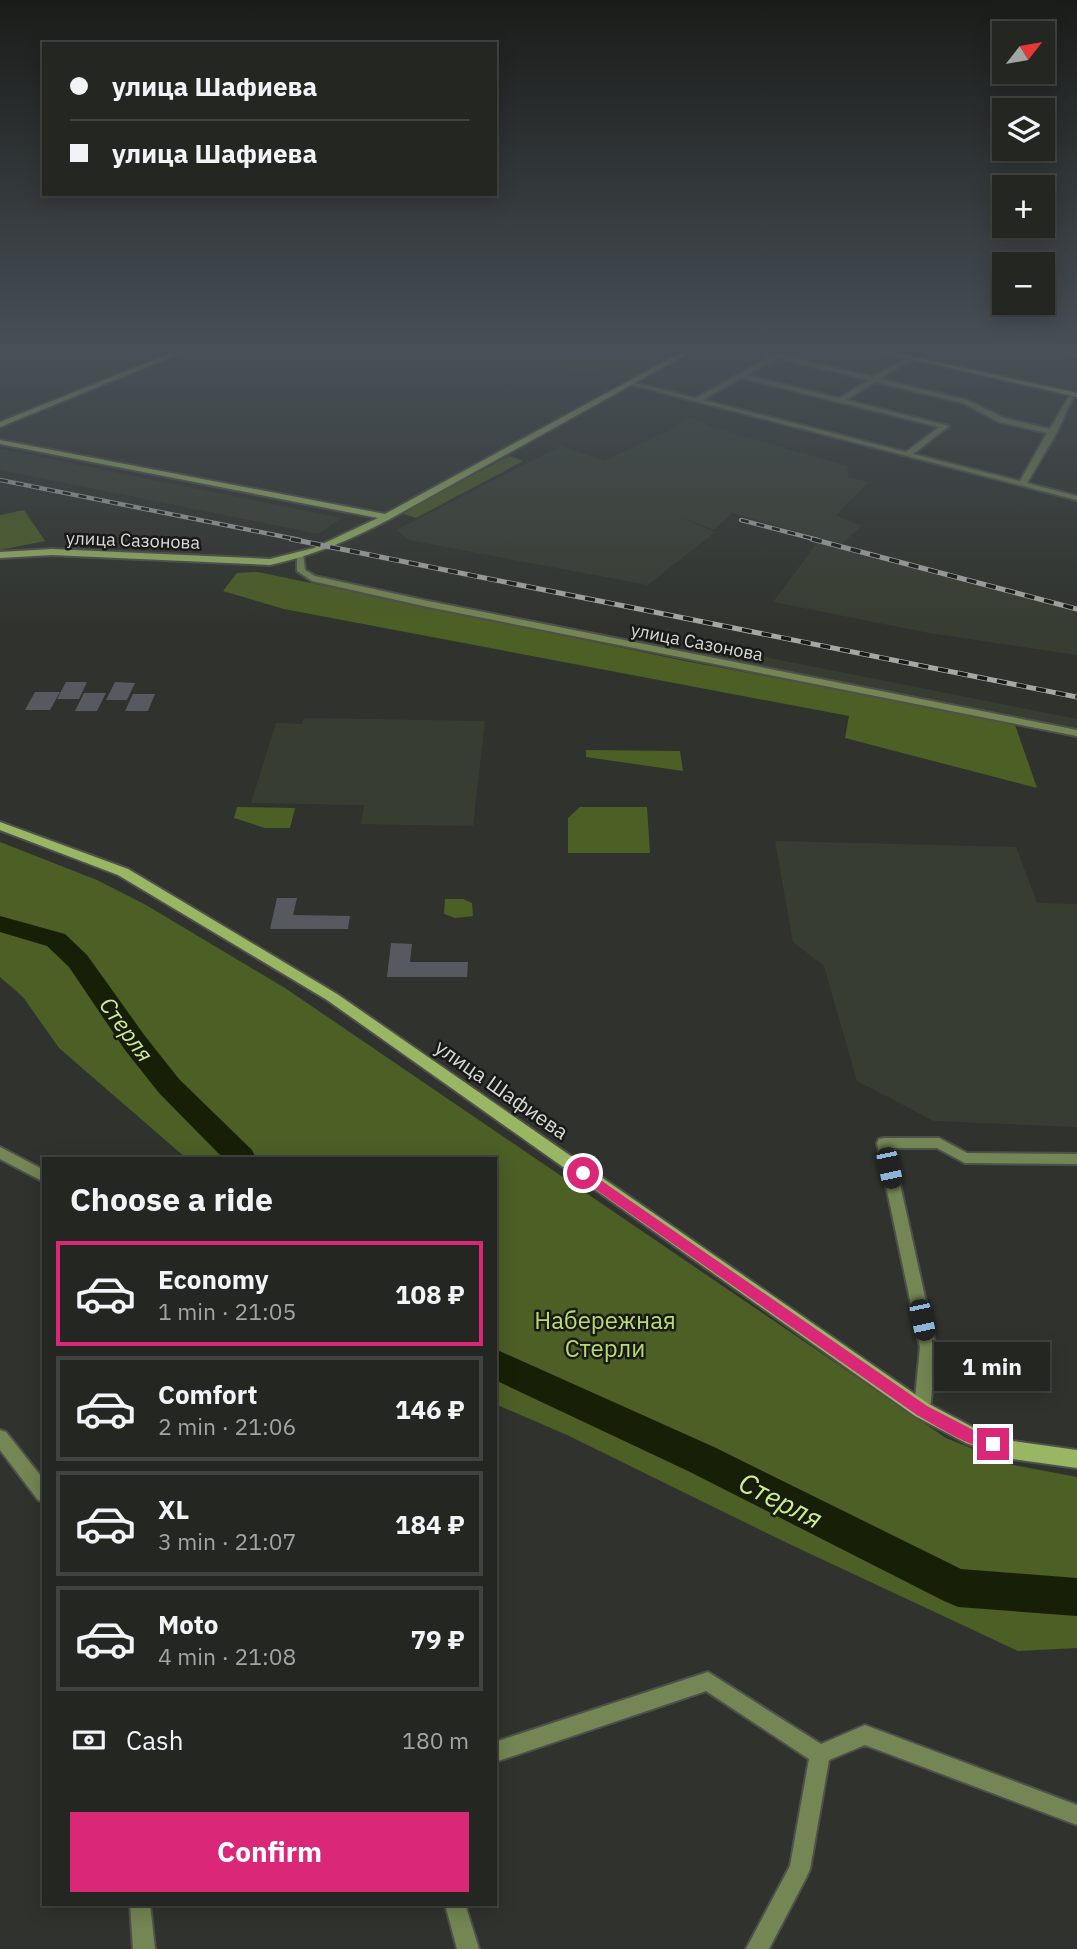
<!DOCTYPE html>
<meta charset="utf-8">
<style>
body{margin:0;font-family:"IBM Plex Sans",sans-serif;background:#30322f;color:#f1f3f6;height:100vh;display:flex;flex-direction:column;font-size:26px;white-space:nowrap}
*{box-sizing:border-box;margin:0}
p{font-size:23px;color:#a3a5a5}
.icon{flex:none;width:38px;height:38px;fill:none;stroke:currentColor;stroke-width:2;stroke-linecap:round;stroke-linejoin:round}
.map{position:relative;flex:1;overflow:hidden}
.drawer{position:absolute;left:42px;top:1157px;width:455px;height:749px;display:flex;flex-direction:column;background:#242622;border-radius:0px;box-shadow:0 4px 18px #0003,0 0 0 2px #414340}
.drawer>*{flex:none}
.guide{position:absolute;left:42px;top:42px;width:455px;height:154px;border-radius:0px;box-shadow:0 4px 18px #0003,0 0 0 2px #414340;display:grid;align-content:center;height:154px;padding:0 28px;background:#242622}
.needle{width:46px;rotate:59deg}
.controls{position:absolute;left:992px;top:21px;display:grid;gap:14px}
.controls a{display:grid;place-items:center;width:63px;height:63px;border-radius:0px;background:#242622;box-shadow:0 4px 18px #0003,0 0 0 2px #414340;font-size:35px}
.end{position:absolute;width:32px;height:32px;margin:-16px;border:9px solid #db2777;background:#fff;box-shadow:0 0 0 4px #fff}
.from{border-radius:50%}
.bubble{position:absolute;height:49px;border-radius:0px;background:#242622;box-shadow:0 4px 18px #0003,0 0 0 2px #414340;font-size:23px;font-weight:800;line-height:49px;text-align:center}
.car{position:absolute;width:21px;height:42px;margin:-21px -10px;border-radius:9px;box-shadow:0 0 5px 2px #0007;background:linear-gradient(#222 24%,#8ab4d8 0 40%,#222 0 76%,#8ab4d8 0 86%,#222 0)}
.guide b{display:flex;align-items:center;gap:24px;height:66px;font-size:26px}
.guide b+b{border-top:2px solid #414340}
.guide i{width:18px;height:18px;background:#f1f3f6}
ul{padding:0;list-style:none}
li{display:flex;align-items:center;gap:21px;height:105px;margin:0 14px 10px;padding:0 14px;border:4px solid #414340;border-radius:0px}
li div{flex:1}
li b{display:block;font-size:26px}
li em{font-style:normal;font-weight:800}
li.active{border-color:#db2777}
li>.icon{width:63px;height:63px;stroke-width:1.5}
h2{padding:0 28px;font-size:32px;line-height:84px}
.pay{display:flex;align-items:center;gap:18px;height:77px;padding:0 28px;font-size:26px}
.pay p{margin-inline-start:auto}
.button{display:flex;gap:14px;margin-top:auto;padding:14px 28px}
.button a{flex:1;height:80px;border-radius:0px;background:#db2777;color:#fff;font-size:28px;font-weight:800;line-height:80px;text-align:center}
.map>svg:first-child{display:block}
.built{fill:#383d31}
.green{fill:#4c5f25}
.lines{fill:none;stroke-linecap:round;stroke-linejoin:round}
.river{fill:#172007;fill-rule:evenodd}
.building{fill:#575960}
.street-casing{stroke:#4e514b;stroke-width:4}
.secondary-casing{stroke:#4e514b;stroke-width:4}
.street{fill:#748653;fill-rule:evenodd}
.secondary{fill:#99b662;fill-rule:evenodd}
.rail-far1-casing{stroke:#a6a8a4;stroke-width:4.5}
.rail-casing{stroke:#a6a8a4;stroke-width:5}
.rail-far1{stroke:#191a17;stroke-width:2.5;stroke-dasharray:8;stroke-linecap:butt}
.rail{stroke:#191a17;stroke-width:3.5;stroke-dasharray:10;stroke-linecap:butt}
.route{fill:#db2777}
.labels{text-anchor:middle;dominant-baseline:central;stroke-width:5;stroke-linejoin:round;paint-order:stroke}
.far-street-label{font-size:18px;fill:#d8dad6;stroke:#191a17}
.street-label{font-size:21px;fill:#d8dad6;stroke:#191a17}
.water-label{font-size:23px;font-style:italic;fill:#cbf185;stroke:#191a17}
.near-park-label{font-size:24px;fill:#b7db70;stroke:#191a17}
.near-water-label{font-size:28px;font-style:italic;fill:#cbf185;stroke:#191a17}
</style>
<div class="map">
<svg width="1077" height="1949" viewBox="0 0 1077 1949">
<rect width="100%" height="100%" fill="#30332d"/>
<path class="built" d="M524 353H658L628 367 573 372Z
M687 416 712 427 847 466 848 477 869 482 836 515 861 526 842 544 732 513 714 530 671 513 715 532 648 585 409 540 396 530 561 446 604 461 676 427Z
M0 449 342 518 318 534 0 470Z
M817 543 1077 611V655L929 633 773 602Z
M709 646 1077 719V736L695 663Z
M304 718 485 721 473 826 361 824 364 805 251 803 276 723 302 724Z
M775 841 1016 847 1037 903 1077 904V1127L934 1121 857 1081 824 966 793 942Z"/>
<path class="green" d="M509 456 523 461 416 518 401 513Z
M24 510 45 541 0 550V515Z
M258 572 695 663 1014 722 1037 788 845 738 849 716 284 609 223 591 237 573Z
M586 750 680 751 683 771 586 757Z
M237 807 295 808 290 828H265L234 818Z
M580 807H647L650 853H568V818Z
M0 842 97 880 146 905 285 988 946 1438 1013 1465 1077 1477V1648L1018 1651 785 1542 567 1435 495 1404V1158H186L59 1048 23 997 0 977Z
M445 899H463L472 903 473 916 455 918 444 914Z"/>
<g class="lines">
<path class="river" d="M0 916 65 934 87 955 145 1036 179 1079 252 1150 256 1158H223L159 1093 125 1050 69 967 47 946 0 932Z
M495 1349 714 1447 961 1569 1077 1578V1616L958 1607 944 1601 688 1471 495 1380Z"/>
</g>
<path class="building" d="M66 682H87L79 699H57Z
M115 682 135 683 127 700H106Z
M35 692H60L50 710H25Z
M84 693H106L97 711H75Z
M133 694H155L148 711H125Z
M277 898H297L293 915 350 916 348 929H270Z
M391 943 412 944 410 962H468L467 977H387Z"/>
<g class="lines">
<g class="street-casing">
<path id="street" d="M777 353H784L782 355 873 377 908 357H912V359L880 379 967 400 1004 418 1050 429 1071 393H1075L1057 432 1027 483 1077 496V500L629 384 632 382 696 398ZM777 358 869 380 839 398 746 375ZM741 378 939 427 906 452 703 400ZM875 382 963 403 999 422 1047 433 1020 481 913 454 949 426 846 400Z
M1065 353H1077V357L1066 354Z
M297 553H303L305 570 315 576 428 601 1077 730V736L428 607 312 581 297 571Z
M884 1138H939L967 1153 1077 1154V1164L965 1163 937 1148H892L936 1347 930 1410 928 1415 922 1417 916 1415 914 1410 920 1347 877 1143 879 1139Z
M0 1147 44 1170V1182L0 1159Z
M0 1430 6 1432 44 1480V1502L38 1500 0 1450Z
M708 1672 821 1744 865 1725 1077 1805V1825L865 1745 829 1760 810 1869 807 1876 769 1949H746L790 1866 809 1759 706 1691 495 1762V1742Z
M130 1904H150L155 1949H133Z
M445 1904H465L479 1949H457Z"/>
</g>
<g class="secondary-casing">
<path id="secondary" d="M171 353H181L0 427V422Z
M680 353H689L388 520C350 540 312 556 270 565L52 555 0 558V552L52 549 270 559 314 548 378 518 0 444V440L385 514Z
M884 353H897L1077 393V397Z
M0 822 128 869 337 994 929 1404 978 1430 1013 1441 1077 1450V1468L1013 1459 966 1443 915 1416 327 1000 118 875 0 830Z"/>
</g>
<use href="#street" class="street"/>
<use href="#secondary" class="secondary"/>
<g class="rail-far1-casing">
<path id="rail-far1" d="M0 480 300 540
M741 520 818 540"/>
</g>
<g class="rail-casing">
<path id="rail" d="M291 539 1077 697
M812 539 1077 609"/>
</g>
<use href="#rail-far1" class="rail-far1"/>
<use href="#rail" class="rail"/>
</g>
<linearGradient id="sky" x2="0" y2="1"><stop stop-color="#1a1c19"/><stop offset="0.56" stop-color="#485057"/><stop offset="1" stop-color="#485057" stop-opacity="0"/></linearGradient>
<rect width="1077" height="626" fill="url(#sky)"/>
<path class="route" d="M583 1168 927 1406 977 1432 998 1439 1001 1444 998 1449C982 1455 933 1424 917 1415L578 1177V1170Z"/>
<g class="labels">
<g class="far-street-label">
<text transform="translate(133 540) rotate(2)">улица Сазонова</text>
<text transform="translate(697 642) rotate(11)">улица Сазонова</text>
</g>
<g class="street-label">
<text transform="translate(502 1089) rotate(35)">улица Шафиева</text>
</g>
<g class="water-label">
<text transform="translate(127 1029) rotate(54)">Стерля</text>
</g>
<g class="near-park-label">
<text x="605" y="1320">Набережная<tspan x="605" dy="28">Стерли</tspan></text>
</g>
<g class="near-water-label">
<text transform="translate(781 1500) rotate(27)">Стерля</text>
</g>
</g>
</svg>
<div class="controls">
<a><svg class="needle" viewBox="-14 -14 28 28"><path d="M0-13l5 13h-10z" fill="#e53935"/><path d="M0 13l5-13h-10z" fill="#a3a5a5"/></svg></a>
<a><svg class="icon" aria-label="layers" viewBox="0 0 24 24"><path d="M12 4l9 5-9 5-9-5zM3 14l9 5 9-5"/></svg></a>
<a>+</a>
<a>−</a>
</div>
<i class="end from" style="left:583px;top:1173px"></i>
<i class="end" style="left:993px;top:1444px"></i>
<div class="bubble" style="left:934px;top:1342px;width:116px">1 min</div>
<i class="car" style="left:889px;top:1168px;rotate:168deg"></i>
<i class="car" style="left:922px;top:1320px;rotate:168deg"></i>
<div class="guide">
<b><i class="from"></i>улица Шафиева</b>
<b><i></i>улица Шафиева</b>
</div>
<section class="drawer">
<h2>Choose a ride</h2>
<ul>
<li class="active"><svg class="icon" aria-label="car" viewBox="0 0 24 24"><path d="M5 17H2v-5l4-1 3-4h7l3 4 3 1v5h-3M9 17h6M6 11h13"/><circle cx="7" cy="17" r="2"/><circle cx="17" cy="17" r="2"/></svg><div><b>Economy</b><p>1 min · 21:05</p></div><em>108 ₽</em></li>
<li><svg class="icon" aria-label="car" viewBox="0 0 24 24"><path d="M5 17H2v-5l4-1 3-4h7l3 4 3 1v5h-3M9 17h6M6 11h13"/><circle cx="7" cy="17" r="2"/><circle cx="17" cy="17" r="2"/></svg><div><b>Comfort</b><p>2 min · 21:06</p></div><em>146 ₽</em></li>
<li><svg class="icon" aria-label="car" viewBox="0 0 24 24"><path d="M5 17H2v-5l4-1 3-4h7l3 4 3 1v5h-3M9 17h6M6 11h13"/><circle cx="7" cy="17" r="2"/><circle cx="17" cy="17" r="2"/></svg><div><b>XL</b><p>3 min · 21:07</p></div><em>184 ₽</em></li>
<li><svg class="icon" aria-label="car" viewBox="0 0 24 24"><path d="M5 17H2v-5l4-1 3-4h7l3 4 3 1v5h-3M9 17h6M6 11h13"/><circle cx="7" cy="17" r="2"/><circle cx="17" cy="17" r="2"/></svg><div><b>Moto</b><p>4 min · 21:08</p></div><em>79 ₽</em></li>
</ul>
<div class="pay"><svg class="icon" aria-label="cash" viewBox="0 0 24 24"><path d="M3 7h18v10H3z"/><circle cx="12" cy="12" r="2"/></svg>Cash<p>180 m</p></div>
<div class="button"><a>Confirm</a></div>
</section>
</div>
